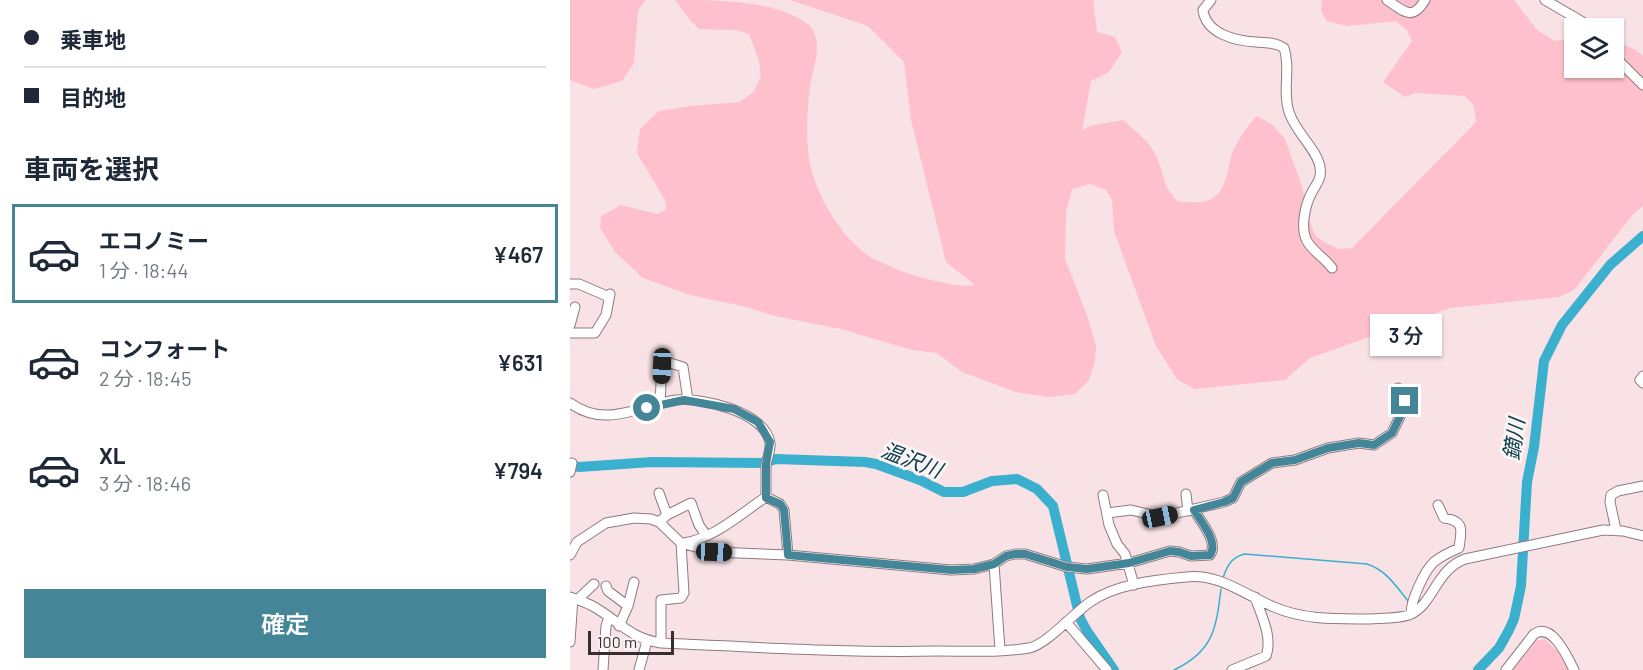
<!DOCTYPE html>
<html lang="ja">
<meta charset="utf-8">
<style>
body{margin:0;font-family:Barlow,"Noto Sans JP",sans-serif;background:#f2f2f3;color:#1f2937;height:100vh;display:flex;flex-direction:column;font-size:22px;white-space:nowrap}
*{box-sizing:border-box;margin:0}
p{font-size:20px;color:#747a83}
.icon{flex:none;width:33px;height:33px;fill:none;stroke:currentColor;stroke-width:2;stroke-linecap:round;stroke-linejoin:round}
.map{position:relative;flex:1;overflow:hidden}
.side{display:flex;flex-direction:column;background:#fff;width:570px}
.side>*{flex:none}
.guide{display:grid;align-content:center;height:132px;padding:0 24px;background:#fff}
.buttons{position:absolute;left:994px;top:18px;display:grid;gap:12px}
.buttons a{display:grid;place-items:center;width:60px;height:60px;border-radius:0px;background:#fff;box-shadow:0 2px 4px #0004;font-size:30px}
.scale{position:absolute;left:18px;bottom:15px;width:86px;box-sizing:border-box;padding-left:6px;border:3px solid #372e30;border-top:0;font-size:16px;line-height:21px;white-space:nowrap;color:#372e30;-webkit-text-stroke:4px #fcf3f4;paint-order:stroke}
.end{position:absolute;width:27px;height:27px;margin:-14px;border:8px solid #448698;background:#fff;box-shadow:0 0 0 3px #fff}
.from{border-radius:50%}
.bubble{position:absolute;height:42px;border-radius:0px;background:#fff;box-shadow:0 2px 4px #0004;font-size:20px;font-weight:600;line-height:42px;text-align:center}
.car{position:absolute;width:18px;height:36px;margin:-18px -9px;border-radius:8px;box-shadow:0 0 4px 2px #0007;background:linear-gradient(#222 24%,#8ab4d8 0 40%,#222 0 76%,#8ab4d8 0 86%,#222 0)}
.guide b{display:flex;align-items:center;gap:21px;height:57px;font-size:22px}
.guide b+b{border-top:2px solid #e0e1e3}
.guide i{width:15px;height:15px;background:#1f2937}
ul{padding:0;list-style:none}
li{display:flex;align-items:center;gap:18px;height:99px;margin:0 12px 9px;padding:0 12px;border:3px solid transparent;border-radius:0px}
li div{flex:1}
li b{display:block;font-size:22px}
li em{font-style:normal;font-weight:600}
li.current{border-color:#448698}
li>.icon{width:54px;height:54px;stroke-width:1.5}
h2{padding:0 24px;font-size:27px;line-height:72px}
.button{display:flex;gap:12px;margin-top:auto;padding:12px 24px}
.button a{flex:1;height:69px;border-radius:0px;background:#448698;color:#fff;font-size:24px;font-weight:600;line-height:69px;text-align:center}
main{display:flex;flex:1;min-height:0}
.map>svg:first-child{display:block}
.green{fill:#fec0cc}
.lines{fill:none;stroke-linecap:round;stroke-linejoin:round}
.stream{stroke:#3ab0ce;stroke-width:1.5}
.river{stroke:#3ab0ce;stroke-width:10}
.minor-casing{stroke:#8f7a7e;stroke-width:11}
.minor{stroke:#fff;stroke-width:9}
.route{stroke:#448698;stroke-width:8}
.labels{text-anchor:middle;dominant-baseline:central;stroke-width:6;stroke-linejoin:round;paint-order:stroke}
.water-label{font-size:21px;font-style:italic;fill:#0b404c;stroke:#fcf3f4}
</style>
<main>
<section class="side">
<div class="guide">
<b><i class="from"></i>乗車地</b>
<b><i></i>目的地</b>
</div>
<h2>車両を選択</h2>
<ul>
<li class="current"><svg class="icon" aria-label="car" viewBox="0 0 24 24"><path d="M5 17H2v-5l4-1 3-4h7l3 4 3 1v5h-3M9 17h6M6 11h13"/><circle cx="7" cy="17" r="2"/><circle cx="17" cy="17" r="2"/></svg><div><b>エコノミー</b><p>1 分 · 18:44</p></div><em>¥467</em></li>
<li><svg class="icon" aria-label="car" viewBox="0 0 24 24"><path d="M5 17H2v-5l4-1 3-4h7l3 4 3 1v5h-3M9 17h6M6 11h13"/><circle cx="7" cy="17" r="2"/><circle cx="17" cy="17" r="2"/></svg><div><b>コンフォート</b><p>2 分 · 18:45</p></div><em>¥631</em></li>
<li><svg class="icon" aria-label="car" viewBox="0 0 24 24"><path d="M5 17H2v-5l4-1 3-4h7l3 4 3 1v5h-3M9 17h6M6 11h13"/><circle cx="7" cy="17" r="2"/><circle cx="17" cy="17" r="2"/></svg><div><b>XL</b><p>3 分 · 18:46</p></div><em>¥794</em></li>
</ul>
<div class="button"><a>確定</a></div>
</section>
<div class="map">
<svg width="1073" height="670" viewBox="0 0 1073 670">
<rect width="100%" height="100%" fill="#f8e2e5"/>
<path class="green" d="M0 0H76L68 10 64 63 52 81 24 89 0 80Z
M105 0C147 0 209 0 240 26 254 42 243 68 240 87 237 110 235 146 241 168 249 200 271 235 297 255 304 260 314 263 321 267 340 275 386 289 405 285L376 262 341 120 334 62 298 26 220 0H523L527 32 545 37 552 52 539 72 521 81 512 131 519 126 553 120C566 131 581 143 587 158 595 177 592 184 607 201 616 202 630 204 639 200 658 192 657 167 663 151 669 138 677 126 687 116L703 125 715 139 733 189 736 212 745 235 754 242 769 249 782 248 906 122 904 106 895 96 845 93 835 97 813 82 842 41 837 30 826 21 777 26 757 21 751 11 752 0H944L967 30 985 41 1005 38V68H1044V40L1066 50 1073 56V206L1064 213 1004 290 989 297 880 308 740 358 715 380 624 389 607 379 586 346 544 231 542 200 536 190 520 184 502 189 496 212 495 259 518 318 526 345 525 361 519 380 505 394 478 397 446 392 392 372 367 353 342 350 271 329 205 316 176 307 120 295 73 278 45 252 30 228 31 216 51 205 87 214 96 210V202L67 153 70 129 89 111 121 106 169 102 184 92 191 76 189 61 179 34 165 30 129 29 119 19Z
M975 639 988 652 1001 670H943L966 641Z"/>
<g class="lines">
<path class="stream" d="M653 578C657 566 661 558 674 554L797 564C816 570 826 586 838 601
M604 670C644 651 646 628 651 589"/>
<path class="river" d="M0 465 9 467 82 462 194 463 206 459 295 462 306 464 350 480 374 492H393L422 481 447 479 467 489 483 506 510 618 517 631 544 670
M908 670 929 648 939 630 944 619 951 586 957 482 964 447 974 361 992 325 1040 265 1073 236"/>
<g class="minor-casing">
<path id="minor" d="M641 0 633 10C636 34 666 41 686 42 696 43 706 42 714 48 721 68 712 91 719 112 725 132 747 149 750 167 752 178 747 183 742 192 735 205 730 228 737 241 743 252 755 258 762 268
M817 0C834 11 842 22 855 0
M975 0 1023 28
M1044 56 1073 85
M0 284H9L39 297
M0 325 5 307
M0 333H25L36 315 40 294
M1073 376 1070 380 1073 383
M0 403C36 429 68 406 106 400 132 397 195 412 200 443 201 450 197 458 196 465 196 476 196 487 196 497 170 514 145 538 114 543
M90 404 92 363 97 362 113 367 118 400
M0 472 2 463
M89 493 97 515
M616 494 618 511
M533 495 539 525 547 544 555 554 564 585
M196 497 210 504 214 510 218 555
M537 513 561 510 590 517 654 502 663 498 671 482 702 463 725 460 758 448 789 443 804 445 822 433 835 406V401L828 388
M89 522 97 515 121 503 129 525 136 535
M1046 530 1040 502 1041 495 1048 491 1073 486
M0 555 7 542 36 523 64 518 81 519 89 522 111 543 144 552 218 555 381 570 404 569 424 564 436 556 445 554H455L497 567 517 569 559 563 600 551 609 552 621 556 640 555C649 542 631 522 624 510
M424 564 430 650
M36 586 38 591 58 606
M0 597C9 600 18 603 26 608 51 623 60 638 91 643 184 647 276 653 368 651 398 651 430 653 459 648 476 645 504 613 520 602 546 584 585 580 616 577 649 573 675 595 704 607 734 620 766 619 798 619 811 618 826 619 839 615 864 605 865 570 895 559L1033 530 1053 531 1073 536
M7 600 24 584
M841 613C841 601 854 571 864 562 871 556 880 552 889 548 891 531 896 521 874 518L868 505
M496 622 537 670
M49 626 58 606 64 582
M0 642 3 598
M91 643V600L111 598 114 593 111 543
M33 670 36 626 39 617
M69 670 77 641
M662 670 696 656C703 637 691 615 685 597
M936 670 964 634C982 622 997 656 1004 670"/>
</g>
<use href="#minor" class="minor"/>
</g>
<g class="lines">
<path class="route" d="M77 408 114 400 164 409 188 422 200 442 196 464V498L210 504 214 510 218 555 381 570 404 569 424 564 436 556 445 554H455L497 567 517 569 559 563 600 551 609 552 621 556 640 555C649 542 631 522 624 510L654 502 663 498 671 482 702 463 725 460 758 448 789 443 804 445 822 433 835 406V401"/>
</g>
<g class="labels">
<g class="water-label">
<text transform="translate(943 439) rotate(-82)">鏑川</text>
<text transform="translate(342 459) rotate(21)">温沢川</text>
</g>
</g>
</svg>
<div class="buttons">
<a><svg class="icon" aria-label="layers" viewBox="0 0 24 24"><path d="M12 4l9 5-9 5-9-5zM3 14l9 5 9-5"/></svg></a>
</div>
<div class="scale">100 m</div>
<i class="end from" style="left:77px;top:408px"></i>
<i class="end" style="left:835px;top:401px"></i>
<div class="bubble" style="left:800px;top:314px;width:72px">3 分</div>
<i class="car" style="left:92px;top:366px;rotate:182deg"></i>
<i class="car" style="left:590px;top:517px;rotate:78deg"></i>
<i class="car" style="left:144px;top:552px;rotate:92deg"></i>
</div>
</main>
